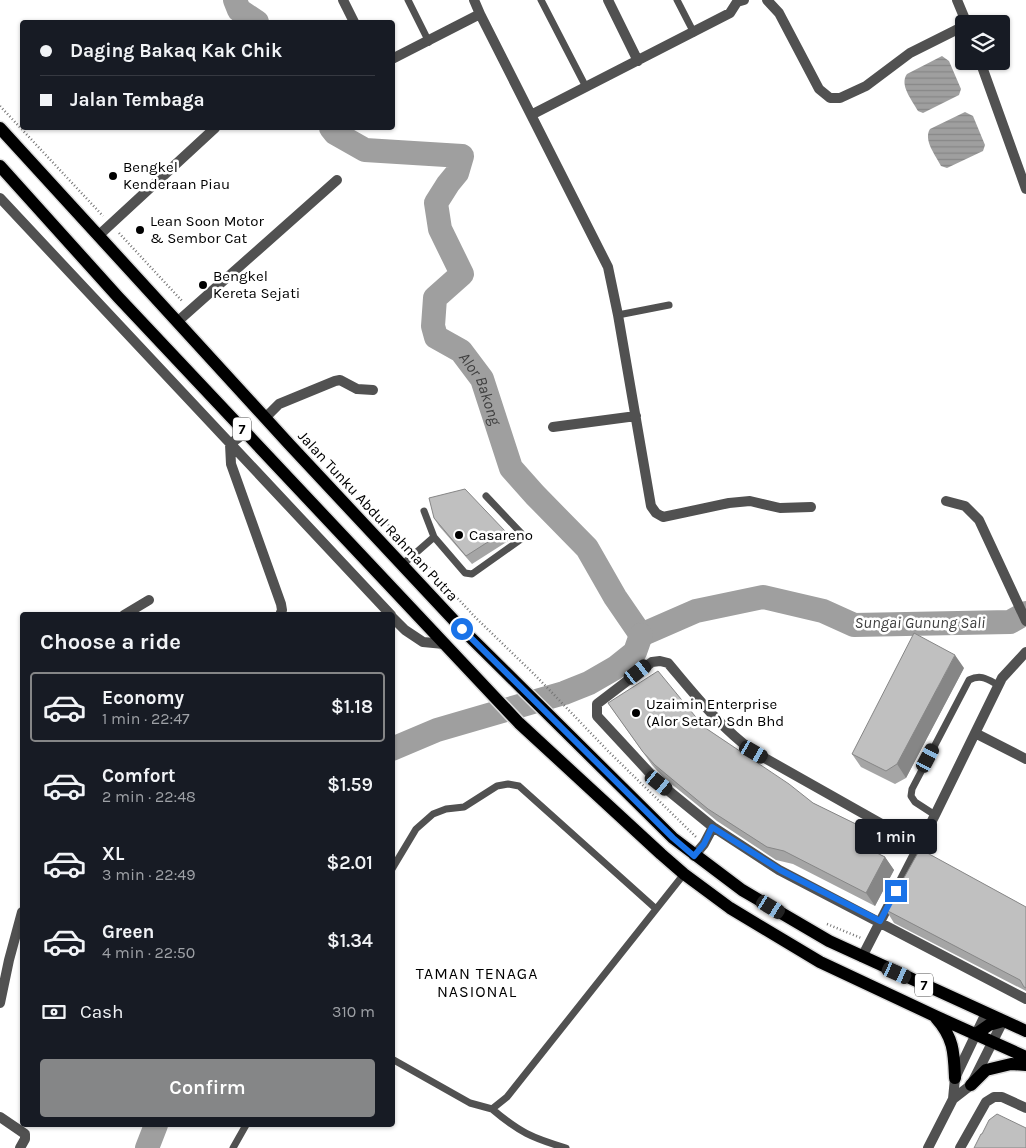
<!DOCTYPE html>
<meta charset="utf-8">
<style>
body{margin:0;font-family:Karla,sans-serif;background:#20242c;color:#f1f3f6;height:100vh;display:flex;flex-direction:column;font-size:19px;white-space:nowrap}
*{box-sizing:border-box;margin:0}
p{font-size:16px;color:#9ea1a6}
.icon{flex:none;width:28px;height:28px;fill:none;stroke:currentColor;stroke-width:2;stroke-linecap:round;stroke-linejoin:round}
.map{position:relative;flex:1;overflow:hidden}
.drawer{position:absolute;left:20px;top:612px;width:375px;height:515px;display:flex;flex-direction:column;background:#171b24;border-radius:5px;box-shadow:0 1px 4px #0004}
.drawer>*{flex:none}
.hud{position:absolute;left:20px;top:20px;width:375px;height:110px;border-radius:5px;box-shadow:0 1px 4px #0004;display:grid;align-content:center;height:110px;padding:0 20px;background:#171b24}
.tools{position:absolute;left:955px;top:15px;display:grid;gap:10px}
.tools a{display:grid;place-items:center;width:55px;height:55px;border-radius:5px;background:#171b24;box-shadow:0 1px 4px #0004;font-size:25px}
.end{position:absolute;width:22px;height:22px;margin:-11px;border:6px solid #1a73e8;background:#fff;box-shadow:0 0 0 2px #fff}
.from{border-radius:50%}
.bubble{position:absolute;height:35px;border-radius:5px;background:#171b24;box-shadow:0 1px 4px #0004;font-size:16px;font-weight:600;line-height:35px;text-align:center}
.car{position:absolute;width:15px;height:30px;margin:-15px -8px;border-radius:6px;box-shadow:0 0 4px 1px #0007;background:linear-gradient(#222 24%,#8ab4d8 0 40%,#222 0 76%,#8ab4d8 0 86%,#222 0)}
.hud b{display:flex;align-items:center;gap:18px;height:48px;font-size:19px}
.hud b+b{border-top:1px solid #363941}
.hud i{width:12px;height:12px;background:#f1f3f6}
ul{padding:0;list-style:none}
li{display:flex;align-items:center;gap:15px;height:70px;margin:0 10px 8px;padding:0 10px;border:2px solid transparent;border-radius:5px}
li div{flex:1}
li b{display:block;font-size:19px}
li em{font-style:normal;font-weight:600}
li.on{border-color:#858687}
li>.icon{width:45px;height:45px;stroke-width:1.5}
h2{padding:0 20px;font-size:22px;line-height:60px}
.pay{display:flex;align-items:center;gap:12px;height:55px;padding:0 20px;font-size:19px}
.pay p{margin-inline-start:auto}
.button{display:flex;gap:10px;margin-top:auto;padding:10px 20px}
.button a{flex:1;height:58px;border-radius:5px;background:#858687;color:#fff;font-size:20px;font-weight:600;line-height:58px;text-align:center}
.map>svg:first-child{display:block}
.water{fill:url(#water-rules)}
.lines{fill:none;stroke-linecap:round;stroke-linejoin:round}
.river{stroke:#9f9f9f;stroke-width:24}
.primary-casing{stroke:#dbdbdb;stroke-width:15}
.path{stroke:#737373;stroke-width:2.5;stroke-dasharray:1 2.5;stroke-linecap:butt}
.service{stroke:#515151;stroke-width:7}
.minor{stroke:#515151;stroke-width:10}
.tertiary{stroke:#515151;stroke-width:10}
.primary{stroke:#000;stroke-width:12}
.wall{fill:#a5a5a5}
.shaded-wall{fill:#868686}
.building{fill:#c0c0c0;stroke:#868686}
.route{stroke:#1a73e8;stroke-width:6}
.poi-dot{fill:#000;stroke:#fff;stroke-width:2}
.labels{text-anchor:middle;dominant-baseline:central;stroke-width:5;stroke-linejoin:round;paint-order:stroke}
.shield{fill:#fff;stroke:#4c4c4c;stroke-width:1}
.shield-label{font-size:14px;font-weight:bold;fill:#000}
.poi-label{font-size:15px;fill:#000;stroke:#fff;text-anchor:start}
.street-label{font-size:15px;fill:#000;stroke:#fff}
.water-label{font-size:16px;font-style:italic;fill:#404040;stroke:#fff}
.neighbourhood-label{font-size:16px;letter-spacing:1px;fill:#000;stroke:#fff}
</style>
<div class="map">
<svg width="1026" height="1148" viewBox="0 0 1026 1148">
<defs>
<pattern id="water-rules" width="6" height="5" patternUnits="userSpaceOnUse" patternTransform="scale(1.25)"><rect width="6" height="5" fill="#9f9f9f"/><path d="M0 2.5h6" fill="none" stroke="#878787"/></pattern>
</defs>
<rect width="100%" height="100%" fill="#fff"/>
<path class="water" d="M942 56 949 61 961 89 959 95 923 113 918 111C912 100 899 85 907 74Z
M965 112 973 116 985 145 983 151 947 168 941 166C936 156 923 140 930 129Z"/>
<g class="lines">
<g class="river">
<path d="M235 0 239 10 257 22"/>
<path id="s1" d="M331 128 335 133 365 150 462 156 457 173 448 184 436 203 440 229 462 274 435 298 433 326 436 337 461 351 482 379 511 468 535 495 587 548 615 597 641 635"/>
<path d="M641 635 696 611 763 597 823 611 854 625 1010 622 1026 613"/>
<path d="M392 749 437 730 564 693 589 683 615 668 635 652 641 635"/>
<path d="M147 1148 156 1125"/>
</g>
<g class="primary-casing">
<path id="primary" d="M0 128 289 444 462 629 673 838 742 890 829 941 1026 1031
M0 166 118 297 519 723 661 854 684 874 730 908 820 962 935 1016 1026 1057
M936 1018C954 1038 954 1053 955 1078
M976 1034 989 1025 1003 1021
M971 1085 986 1070 1011 1064 1026 1065"/>
</g>
<path class="path" d="M0 106 103 216
M119 233 183 302
M376 512 410 547
M422 560 475 617 536 676 608 751 696 837
M827 924 861 938"/>
<path class="service" d="M408 0 429 42
M541 0 586 87
M677 0 694 33
M618 315 669 305
M434 537 465 573 472 574 520 540 522 536 521 533 486 496
M402 565 434 537 424 511
M935 815 915 802 911 796 912 789 969 680C981 674 987 679 998 685
M392 869 416 829 433 814 446 809 464 807 497 786 508 784 519 786 655 908
M392 1059 470 1103 492 1109 507 1097 684 874
M492 1109C519 1132 532 1138 566 1148
M233 1148 246 1125"/>
<path class="minor" d="M343 0 354 22
M474 0 480 14
M608 0 638 61
M767 0 779 13 819 89 830 98H840L866 86 910 53 964 26
M957 0 967 24
M392 59 480 14 608 267 618 315 651 506 656 513 663 517 729 503 750 501 780 508 811 507
M980 61 1026 189
M531 115 730 13 737 2 744 0
M0 198 391 615
M98 236 215 128
M177 322 337 180
M265 418 279 404 335 381 340 380 357 389 373 390
M553 427 636 416
M245 433 230 444 231 464 281 604 282 610 280 615
M946 501 965 506 979 520 1026 621
M124 615 149 600
M392 617 405 630 423 642 444 644
M975 733 1026 759
M919 845 754 752C720 727 695 695 668 663L660 661 652 662 597 704V716L659 783 713 827 779 870 1026 999
M694 856 704 844 713 827
M862 957 935 815 1002 678 1026 652
M0 1003 9 960 22 912
M0 1117 25 1134V1139L20 1148
M960 1148 986 1102 994 1097H1002L1026 1108"/>
<path class="tertiary" d="M953 1099 971 1085 1003 1021
M928 1148 953 1099 955 1078 986 1013"/>
<use href="#primary" class="primary"/>
</g>
<path class="wall" d="M434 518 505 531 511 539 472 564 439 526Z
M964 668 906 778 895 784 861 767 852 754Z
M608 703 704 727 813 803 864 828 873 841 869 849 885 857 894 870 875 906 793 864 776 860 717 821 664 778 652 765Z
M1026 907V991L894 923 886 910Z"/>
<path class="shaded-wall" d="M955 655 964 668 906 778 897 764Z
M864 828 873 841 866 855 857 843Z
M885 857 894 870 875 906 866 893Z"/>
<path class="building" d="M465 489 505 531 466 556 434 518 429 498Z
M914 633 955 655 897 764 886 771 852 754Z
M658 671 704 727 789 784 813 803 864 828 857 843 885 857 866 893 784 851 767 847 708 809 655 765 643 752 608 703Z
M920 849 1026 907V988L1024 987 1020 980 886 910Z
M997 1114 1026 1128V1148H974L981 1134H982L989 1120Z"/>
<g class="lines">
<path class="route" d="M462 629 673 838 694 856 704 844 712 827 780 870 880 921 896 891"/>
</g>
<g class="poi-dot">
<circle cx="113" cy="176" r="5"/>
<circle cx="140" cy="230" r="5"/>
<circle cx="203" cy="285" r="5"/>
<circle cx="459" cy="535" r="5"/>
<circle cx="636" cy="713" r="5"/>
</g>
<g class="labels">
<g class="shield">
<rect x="233" y="417.5" width="18" height="23" rx="4"/>
<rect x="915" y="973.5" width="18" height="23" rx="4"/>
</g>
<g class="shield-label">
<text x="242" y="429">7</text>
<text x="924" y="985">7</text>
</g>
<g class="poi-label">
<text x="123" y="167">Bengkel<tspan x="123" dy="17">Kenderaan Piau</tspan></text>
<text x="150" y="221">Lean Soon Motor<tspan x="150" dy="17">&amp; Sembor Cat</tspan></text>
<text x="213" y="276">Bengkel<tspan x="213" dy="17">Kereta Sejati</tspan></text>
<text x="469" y="535">Casareno</text>
<text x="646" y="704">Uzaimin Enterprise<tspan x="646" dy="17">(Alor Setar) Sdn Bhd</tspan></text>
</g>
<g class="street-label">
<text transform="translate(378 516) rotate(47)">Jalan Tunku Abdul Rahman Putra</text>
</g>
<g class="water-label">
<text stroke="none"><textPath href="#s1" startOffset="416">Alor Bakong</textPath></text>
<text x="920" y="622">Sungai Gunung Sali</text>
</g>
<g class="neighbourhood-label">
<text x="477" y="973">TAMAN TENAGA<tspan x="477" dy="18">NASIONAL</tspan></text>
</g>
</g>
</svg>
<div class="tools">
<a><svg class="icon" aria-label="layers" viewBox="0 0 24 24"><path d="M12 4l9 5-9 5-9-5zM3 14l9 5 9-5"/></svg></a>
</div>
<i class="end from" style="left:462px;top:629px"></i>
<i class="end" style="left:896px;top:891px"></i>
<div class="bubble" style="left:855px;top:819px;width:82px">1 min</div>
<i class="car" style="left:638px;top:672px;rotate:52deg"></i>
<i class="car" style="left:754px;top:752px;rotate:120deg"></i>
<i class="car" style="left:928px;top:758px;rotate:28deg"></i>
<i class="car" style="left:659px;top:783px;rotate:129deg"></i>
<i class="car" style="left:771px;top:907px;rotate:121deg"></i>
<i class="car" style="left:897px;top:973px;rotate:114deg"></i>
<div class="hud">
<b><i class="from"></i>Daging Bakaq Kak Chik</b>
<b><i></i>Jalan Tembaga</b>
</div>
<section class="drawer">
<h2>Choose a ride</h2>
<ul>
<li class="on"><svg class="icon" aria-label="car" viewBox="0 0 24 24"><path d="M5 17H2v-5l4-1 3-4h7l3 4 3 1v5h-3M9 17h6M6 11h13"/><circle cx="7" cy="17" r="2"/><circle cx="17" cy="17" r="2"/></svg><div><b>Economy</b><p>1 min · 22:47</p></div><em>$1.18</em></li>
<li><svg class="icon" aria-label="car" viewBox="0 0 24 24"><path d="M5 17H2v-5l4-1 3-4h7l3 4 3 1v5h-3M9 17h6M6 11h13"/><circle cx="7" cy="17" r="2"/><circle cx="17" cy="17" r="2"/></svg><div><b>Comfort</b><p>2 min · 22:48</p></div><em>$1.59</em></li>
<li><svg class="icon" aria-label="car" viewBox="0 0 24 24"><path d="M5 17H2v-5l4-1 3-4h7l3 4 3 1v5h-3M9 17h6M6 11h13"/><circle cx="7" cy="17" r="2"/><circle cx="17" cy="17" r="2"/></svg><div><b>XL</b><p>3 min · 22:49</p></div><em>$2.01</em></li>
<li><svg class="icon" aria-label="car" viewBox="0 0 24 24"><path d="M5 17H2v-5l4-1 3-4h7l3 4 3 1v5h-3M9 17h6M6 11h13"/><circle cx="7" cy="17" r="2"/><circle cx="17" cy="17" r="2"/></svg><div><b>Green</b><p>4 min · 22:50</p></div><em>$1.34</em></li>
</ul>
<div class="pay"><svg class="icon" aria-label="cash" viewBox="0 0 24 24"><path d="M3 7h18v10H3z"/><circle cx="12" cy="12" r="2"/></svg>Cash<p>310 m</p></div>
<div class="button"><a>Confirm</a></div>
</section>
</div>
